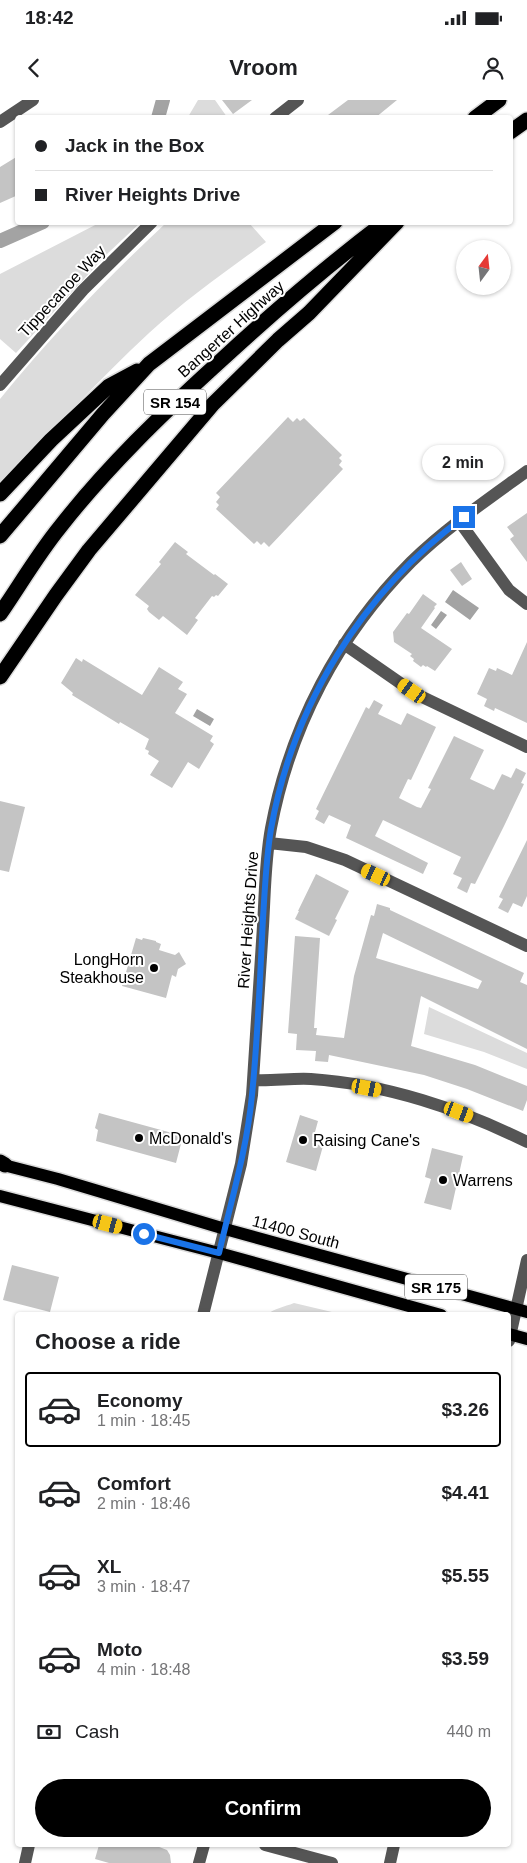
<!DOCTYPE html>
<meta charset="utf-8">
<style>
body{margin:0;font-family:Helvetica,sans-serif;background:#f2f2f2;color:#202124;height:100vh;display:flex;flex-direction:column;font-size:19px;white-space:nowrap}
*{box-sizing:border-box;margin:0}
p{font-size:16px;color:#757577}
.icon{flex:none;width:28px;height:28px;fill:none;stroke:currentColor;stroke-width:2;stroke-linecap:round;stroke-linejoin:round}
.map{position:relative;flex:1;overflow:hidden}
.details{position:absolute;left:15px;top:1212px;width:496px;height:535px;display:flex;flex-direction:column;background:#fff;border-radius:5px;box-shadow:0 1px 4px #0004}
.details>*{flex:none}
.banner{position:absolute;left:15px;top:15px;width:498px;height:110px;border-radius:5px;box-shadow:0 1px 4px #0004;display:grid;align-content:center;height:110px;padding:0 20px;background:#fff}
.needle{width:32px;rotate:15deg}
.buttons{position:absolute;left:456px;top:140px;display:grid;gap:10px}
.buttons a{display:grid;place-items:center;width:55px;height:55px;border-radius:50%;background:#fff;box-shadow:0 1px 4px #0004;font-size:25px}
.end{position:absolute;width:22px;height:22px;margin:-11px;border:6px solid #1a73e8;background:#fff;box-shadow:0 0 0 2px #fff}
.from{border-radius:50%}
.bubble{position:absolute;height:35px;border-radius:18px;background:#fff;box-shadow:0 1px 4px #0004;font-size:16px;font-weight:700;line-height:35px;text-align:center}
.car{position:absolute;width:15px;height:30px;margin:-15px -8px;border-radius:6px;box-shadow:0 0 4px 1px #0007;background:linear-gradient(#f5c518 24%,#345 0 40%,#f5c518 0 76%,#345 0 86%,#f5c518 0)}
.banner b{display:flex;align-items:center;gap:18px;height:48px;font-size:19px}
.banner b+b{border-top:1px solid #e0e0e0}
.banner i{width:12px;height:12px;background:#202124}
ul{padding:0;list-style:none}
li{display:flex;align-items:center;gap:15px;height:75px;margin:0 10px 8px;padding:0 10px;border:2px solid transparent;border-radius:5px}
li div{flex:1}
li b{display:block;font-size:19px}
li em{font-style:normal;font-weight:700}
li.selected{border-color:#000}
li>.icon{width:45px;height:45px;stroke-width:1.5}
h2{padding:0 20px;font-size:22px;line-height:60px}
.pay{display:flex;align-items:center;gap:12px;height:55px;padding:0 20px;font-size:19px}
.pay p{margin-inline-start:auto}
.button{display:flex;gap:10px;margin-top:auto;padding:10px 20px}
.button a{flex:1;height:58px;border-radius:30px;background:#000;color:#fff;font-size:20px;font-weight:700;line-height:58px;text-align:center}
.status{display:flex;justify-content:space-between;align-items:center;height:35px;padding:0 25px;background:#fff;direction:ltr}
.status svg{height:14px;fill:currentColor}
header{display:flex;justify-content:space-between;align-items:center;height:65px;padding:0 20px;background:#fff;font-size:22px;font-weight:700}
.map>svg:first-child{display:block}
.green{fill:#dcdcdc}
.water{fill:#a3a3a3}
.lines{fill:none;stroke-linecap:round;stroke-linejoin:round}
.canal{stroke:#a3a3a3;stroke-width:14}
.building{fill:#c4c4c4;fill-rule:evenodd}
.major-casing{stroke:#dbdbdb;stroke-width:15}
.highway-casing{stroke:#dbdbdb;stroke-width:18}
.minor{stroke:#555;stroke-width:12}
.major{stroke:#000;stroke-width:12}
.highway{stroke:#000;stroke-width:15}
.route{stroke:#1a73e8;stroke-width:6}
.poi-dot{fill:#000;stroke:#fff;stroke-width:2}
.labels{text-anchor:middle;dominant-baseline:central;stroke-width:4;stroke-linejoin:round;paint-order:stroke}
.shield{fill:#fff;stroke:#4c4c4c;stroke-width:1}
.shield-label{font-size:15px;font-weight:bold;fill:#000}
.street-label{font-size:16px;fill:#000;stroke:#fff}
.poi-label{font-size:16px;fill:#000;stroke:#fff;text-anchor:start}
</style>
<div class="status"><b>18:42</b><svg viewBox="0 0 49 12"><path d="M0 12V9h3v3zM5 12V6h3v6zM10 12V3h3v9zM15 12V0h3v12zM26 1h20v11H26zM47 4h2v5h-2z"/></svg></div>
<header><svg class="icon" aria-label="back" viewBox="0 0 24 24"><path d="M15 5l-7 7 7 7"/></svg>Vroom<svg class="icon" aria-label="person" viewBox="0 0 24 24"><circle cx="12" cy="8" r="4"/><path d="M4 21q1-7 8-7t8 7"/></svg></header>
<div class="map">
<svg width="527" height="1763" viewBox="0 0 527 1763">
<rect width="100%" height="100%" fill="#fff"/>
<path class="green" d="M198 0H215L227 17H188Z
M101 122 140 123 107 154 16 253 0 239V174Z
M166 123H249L266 142C226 171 185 200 149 233 97 281 49 335 0 386V299C51 236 107 178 166 123Z
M429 907 527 953V969L484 952 424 934Z
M294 1203 332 1212 333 1215H266C275 1208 284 1207 294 1203Z"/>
<path class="water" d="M453 490 479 508 470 520 445 502Z
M441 511 447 515 436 529 431 525Z
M197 609 214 619 210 626 193 616Z"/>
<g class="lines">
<path class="canal" d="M158 18 163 0
M0 141 43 122"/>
</g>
<path class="building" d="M222 0H252L233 14Z
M348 0H397L375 18H324Z
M18 56V95L0 103V67Z
M288 317 293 322 297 318 300 321 304 318 342 355 339 358 342 361 339 365 343 369 269 447 264 442 261 445 257 441 254 444 216 409 219 405 216 402 220 397 216 393Z
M527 413V462L510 439 514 436 507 427Z
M175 442 188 452 186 454 214 475 215 474 228 484 218 496 216 495 214 497 212 496 195 518 198 520 187 535 163 516 159 520 149 512 147 509 149 506 135 495 161 464 159 462Z
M461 462 472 479 462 486 450 470Z
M423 494 437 504 434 507 435 508 421 528 452 549 435 571 427 566 426 567 423 565 421 567 413 561 414 559 410 556 412 554 394 542 393 532 407 513 409 514Z
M527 542V623L495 608 494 611 484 606 487 599 477 594 489 568 496 571 497 568 512 575Z
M76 558 82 562 83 559 142 595 159 567 183 582 178 589 187 594 175 613 213 636 210 641 214 644 199 669 188 662 172 688 150 675 159 661 148 654 149 651 145 649 149 639 120 622 119 624 72 595 73 593 61 583Z
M374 600 383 605 378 614 401 625 407 613 436 627 411 680 408 679 399 698 417 707 421 708 431 689 428 688 454 636 484 650 470 679 494 690 502 674 511 678 516 668 526 673 521 683 524 684 504 726 475 784 471 783 467 793 457 788 462 778 453 774 461 757 383 720 375 736 428 763 423 774 346 738 351 725 329 715 324 724 315 719 319 711 316 709 337 666 366 607 369 609Z
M0 701 25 707 9 772 0 770Z
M527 740V796L522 807 513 803 508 813 498 808 503 799 499 797Z
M316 774 349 791 335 819 337 820 329 836 295 819 299 811H298Z
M377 804 390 808V810L524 873 520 882 527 885V949L421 896 411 946 475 965 527 986V1000L523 1011 467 989 424 975 329 955 328 962 315 961 316 951 296 950 297 934 288 933 295 836 320 838 314 928H317L316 935 344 938 354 876 371 815 374 816ZM383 833 482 881 478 889 376 858Z
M136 838 142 840 143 838 156 841V842L161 844 159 850 175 855 179 852 186 864 178 869 176 877 172 875 166 898 122 886Z
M99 1013 183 1036 176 1063 96 1041 98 1030 95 1028Z
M300 1015 318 1021 312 1043 323 1046 316 1071 286 1062Z
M432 1048 463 1056 451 1110 424 1103 431 1079 425 1077Z
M12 1165 59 1177 50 1212 3 1200Z
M99 1745H154L167 1750 170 1755 171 1763H109L95 1759Z"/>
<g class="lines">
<g class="major-casing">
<path id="major" d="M0 1064 58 1079 225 1129 527 1212
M0 1096 219 1153 441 1215
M509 1234 527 1239"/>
</g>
<g class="highway-casing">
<path id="highway" d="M475 18 499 0
M510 32 527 20
M0 394 51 340 109 286 137 271
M0 436 103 314 149 264 335 122
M0 514C20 485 38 454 60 427 107 367 161 315 217 264 271 214 327 166 385 122
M0 577 56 495 89 450 213 304 278 240 309 213 397 122
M0 1062 5 1065"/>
</g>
<path class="minor" d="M275 18 298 0
M0 22 33 0
M0 285 83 190 152 122
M459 421 509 490 527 504
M344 544 416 594 527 647
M269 743 306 747 345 760 527 846
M254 980C273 981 292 978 311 979 385 984 461 1009 527 1042
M203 1215 241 1064 252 995C256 939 259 883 263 826 265 794 265 760 271 728 290 627 338 535 411 462 446 428 487 400 527 371
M509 1241 527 1160
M265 1745 332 1763
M25 1763 29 1745
M199 1763 204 1745
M390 1763 394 1745"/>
<use href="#major" class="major"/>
<use href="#highway" class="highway"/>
</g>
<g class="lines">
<path class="route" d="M144 1134 219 1153C231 1101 247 1049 252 995 258 936 260 877 263 818 265 788 266 759 271 729 293 605 362 492 464 417"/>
</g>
<g class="poi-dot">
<circle cx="154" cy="868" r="5"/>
<circle cx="139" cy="1038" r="5"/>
<circle cx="303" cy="1040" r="5"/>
<circle cx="443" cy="1080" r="5"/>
</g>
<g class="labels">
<g class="shield">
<rect x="144" y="289.5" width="62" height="25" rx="4"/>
<rect x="405" y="1174.5" width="62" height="25" rx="4"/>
</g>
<g class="shield-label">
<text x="175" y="302">SR 154</text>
<text x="436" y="1187">SR 175</text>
</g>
<g class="street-label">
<text transform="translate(62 191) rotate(-47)">Tippecanoe Way</text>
<text transform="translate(231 229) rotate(-42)">Bangerter Highway</text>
<text transform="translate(248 820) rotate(-86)">River Heights Drive</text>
<text transform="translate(296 1132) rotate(15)">11400 South</text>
</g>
<g class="poi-label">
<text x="144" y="859" text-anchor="end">LongHorn<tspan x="144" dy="18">Steakhouse</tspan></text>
<text x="149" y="1038">McDonald's</text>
<text x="313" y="1040">Raising Cane's</text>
<text x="453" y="1080">Warrens</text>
</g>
</g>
</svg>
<div class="buttons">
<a><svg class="needle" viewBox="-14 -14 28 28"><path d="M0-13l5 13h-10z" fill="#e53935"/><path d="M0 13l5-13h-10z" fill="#757577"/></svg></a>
</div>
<i class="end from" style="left:144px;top:1134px"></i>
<i class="end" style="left:464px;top:417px"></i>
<div class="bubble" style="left:422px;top:345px;width:82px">2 min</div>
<i class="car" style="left:412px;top:591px;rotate:305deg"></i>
<i class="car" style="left:376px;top:775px;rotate:295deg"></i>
<i class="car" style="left:367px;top:988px;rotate:101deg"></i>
<i class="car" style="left:459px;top:1012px;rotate:111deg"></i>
<i class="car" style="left:108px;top:1124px;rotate:105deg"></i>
<div class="banner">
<b><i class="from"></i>Jack in the Box</b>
<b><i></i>River Heights Drive</b>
</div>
<section class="details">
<h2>Choose a ride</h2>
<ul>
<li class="selected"><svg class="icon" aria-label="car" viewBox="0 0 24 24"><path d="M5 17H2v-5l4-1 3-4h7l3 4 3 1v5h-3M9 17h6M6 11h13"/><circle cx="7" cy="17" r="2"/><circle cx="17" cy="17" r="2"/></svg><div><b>Economy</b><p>1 min · 18:45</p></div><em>$3.26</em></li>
<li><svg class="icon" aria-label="car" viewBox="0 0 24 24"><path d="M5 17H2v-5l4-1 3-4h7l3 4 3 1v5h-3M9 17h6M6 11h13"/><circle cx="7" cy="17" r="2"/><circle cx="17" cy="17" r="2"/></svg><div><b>Comfort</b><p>2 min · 18:46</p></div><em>$4.41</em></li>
<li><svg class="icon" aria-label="car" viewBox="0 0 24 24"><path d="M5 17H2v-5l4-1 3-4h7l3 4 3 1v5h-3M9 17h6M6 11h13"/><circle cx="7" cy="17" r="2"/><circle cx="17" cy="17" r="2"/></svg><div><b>XL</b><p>3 min · 18:47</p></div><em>$5.55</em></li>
<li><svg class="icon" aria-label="car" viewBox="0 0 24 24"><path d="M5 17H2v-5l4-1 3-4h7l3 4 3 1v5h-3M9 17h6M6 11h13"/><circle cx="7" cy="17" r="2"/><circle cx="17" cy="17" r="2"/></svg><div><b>Moto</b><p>4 min · 18:48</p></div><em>$3.59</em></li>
</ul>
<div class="pay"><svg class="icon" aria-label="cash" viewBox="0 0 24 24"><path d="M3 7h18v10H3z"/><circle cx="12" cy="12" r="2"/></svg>Cash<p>440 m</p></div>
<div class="button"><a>Confirm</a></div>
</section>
</div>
